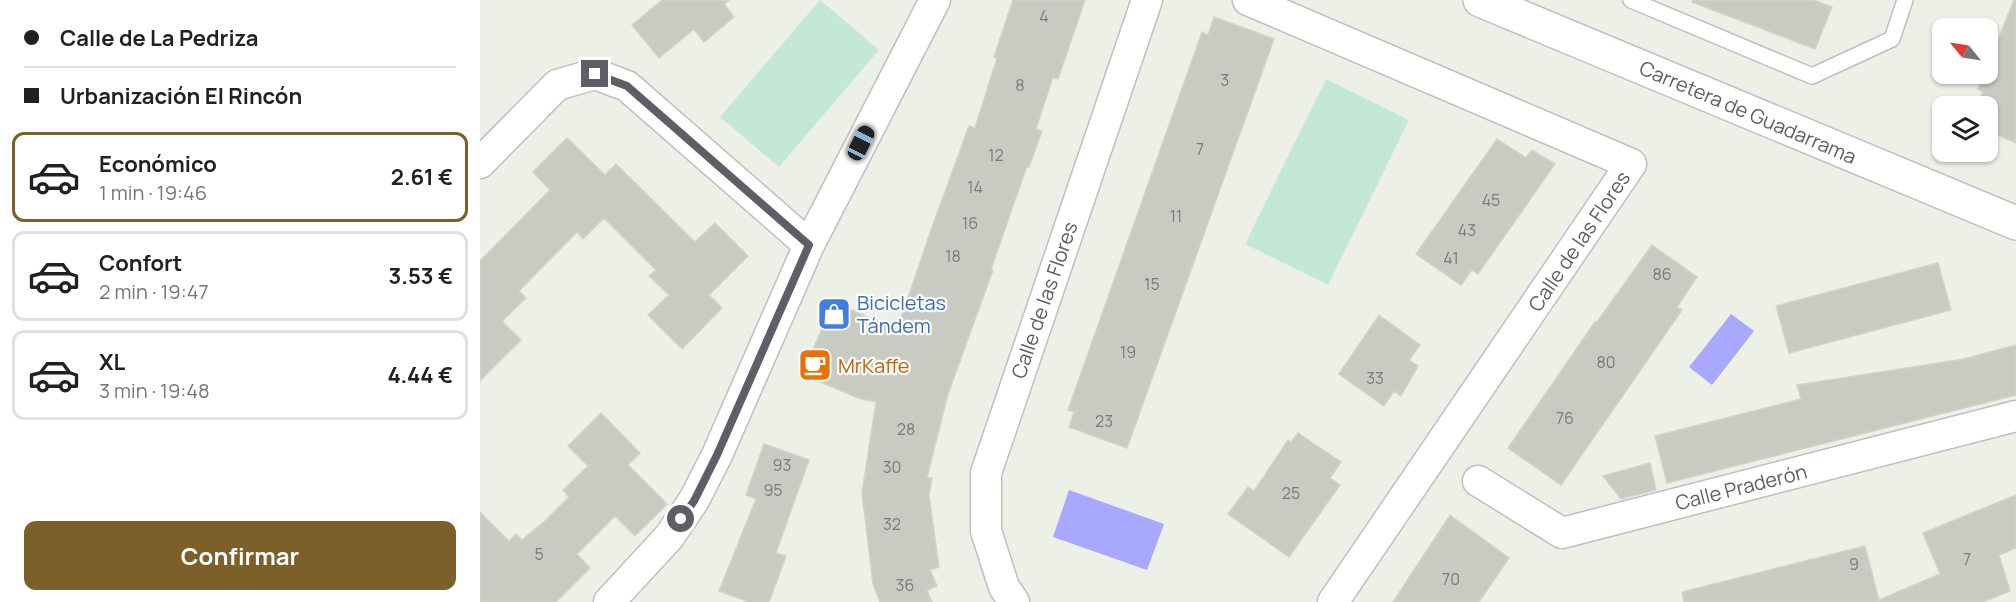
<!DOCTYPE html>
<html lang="es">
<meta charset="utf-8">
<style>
body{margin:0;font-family:Manrope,sans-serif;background:#f6f6f6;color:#202124;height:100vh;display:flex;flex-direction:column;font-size:22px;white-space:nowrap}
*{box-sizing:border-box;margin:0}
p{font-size:20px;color:#757577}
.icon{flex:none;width:33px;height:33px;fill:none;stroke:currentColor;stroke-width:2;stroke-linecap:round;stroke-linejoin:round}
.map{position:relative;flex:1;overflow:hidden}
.drawer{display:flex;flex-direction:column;background:#fff;width:480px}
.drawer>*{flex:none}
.top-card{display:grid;align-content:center;height:132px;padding:0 24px;background:#fff}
.needle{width:39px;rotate:300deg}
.tools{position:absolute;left:1452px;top:18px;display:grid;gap:12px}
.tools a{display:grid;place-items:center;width:66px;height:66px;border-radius:12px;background:#fff;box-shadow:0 2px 4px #0004;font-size:30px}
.end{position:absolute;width:27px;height:27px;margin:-14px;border:8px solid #5f5e67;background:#fff;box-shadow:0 0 0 3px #fff}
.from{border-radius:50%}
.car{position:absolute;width:18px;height:36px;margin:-18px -9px;border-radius:8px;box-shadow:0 0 4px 2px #0007;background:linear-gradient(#222 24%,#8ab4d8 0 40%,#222 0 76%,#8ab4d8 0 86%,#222 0)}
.top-card b{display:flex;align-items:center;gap:21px;height:57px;font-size:22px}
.top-card b+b{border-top:2px solid #e0e0e0}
.top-card i{width:15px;height:15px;background:#202124}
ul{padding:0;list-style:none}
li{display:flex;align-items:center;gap:18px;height:90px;margin:0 12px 9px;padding:0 12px;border:3px solid #e0e0e0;border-radius:12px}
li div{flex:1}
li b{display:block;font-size:22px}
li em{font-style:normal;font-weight:700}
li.active{border-color:#7c5f29}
li>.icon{width:54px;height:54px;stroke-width:1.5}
.primary-button{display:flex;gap:12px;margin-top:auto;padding:12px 24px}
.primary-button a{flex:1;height:69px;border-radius:12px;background:#7c5f29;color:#fff;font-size:24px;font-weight:700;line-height:69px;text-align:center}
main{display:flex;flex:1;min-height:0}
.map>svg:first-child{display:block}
.green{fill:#c3e8d8}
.water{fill:#a8a8ff}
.building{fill:#c9cbc2;stroke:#d1d5c4;stroke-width:1.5}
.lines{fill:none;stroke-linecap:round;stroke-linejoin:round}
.service-casing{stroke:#bfbec5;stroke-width:18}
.minor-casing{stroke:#bfbec5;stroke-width:33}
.secondary-casing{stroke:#c0bfc7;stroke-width:36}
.service{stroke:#fff;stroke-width:15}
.minor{stroke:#fff;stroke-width:30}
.secondary{stroke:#fff;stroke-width:33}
.route{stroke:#5f5e67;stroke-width:8}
.labels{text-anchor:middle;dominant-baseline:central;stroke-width:4.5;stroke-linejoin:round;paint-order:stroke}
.number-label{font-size:16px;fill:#7a797e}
.street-label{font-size:20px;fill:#5f5e67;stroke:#fff}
.shop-label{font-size:20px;fill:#366cbe;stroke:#fff;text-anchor:start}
.food-label{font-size:20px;fill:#c56008;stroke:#fff;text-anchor:start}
</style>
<main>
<section class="drawer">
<div class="top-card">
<b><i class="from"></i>Calle de La Pedriza</b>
<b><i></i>Urbanización El Rincón</b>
</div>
<ul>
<li class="active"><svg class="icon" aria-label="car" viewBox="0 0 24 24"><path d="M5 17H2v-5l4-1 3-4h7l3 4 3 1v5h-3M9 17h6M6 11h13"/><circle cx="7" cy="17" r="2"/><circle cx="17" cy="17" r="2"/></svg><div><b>Económico</b><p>1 min · 19:46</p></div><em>2.61 €</em></li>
<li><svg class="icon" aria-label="car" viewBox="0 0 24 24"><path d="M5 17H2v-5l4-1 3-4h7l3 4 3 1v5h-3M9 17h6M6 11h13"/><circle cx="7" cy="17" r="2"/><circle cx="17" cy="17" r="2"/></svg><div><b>Confort</b><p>2 min · 19:47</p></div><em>3.53 €</em></li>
<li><svg class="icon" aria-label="car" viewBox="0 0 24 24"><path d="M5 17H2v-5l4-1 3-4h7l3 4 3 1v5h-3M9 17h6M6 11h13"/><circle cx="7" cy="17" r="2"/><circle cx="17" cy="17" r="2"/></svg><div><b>XL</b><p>3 min · 19:48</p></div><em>4.44 €</em></li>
</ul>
<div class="primary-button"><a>Confirmar</a></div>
</section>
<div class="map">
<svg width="1536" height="602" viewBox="0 0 1536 602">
<rect width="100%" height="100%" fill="#edf0e6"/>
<path class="green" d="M340 0 399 50 299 167 240 117Z
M846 79 929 120 848 285 765 244Z"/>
<path class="water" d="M1251 314 1274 331 1232 385 1209 367Z
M589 490 684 524 667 570 573 537Z"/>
<path class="building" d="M182 0H249L244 4 254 17 224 42 214 29 179 58 152 25Z
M533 0H605L578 79 573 77 556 129 562 131 549 167 547 166 511 269 513 270 468 394 461 422 447 477 452 478 449 495 459 567 450 570 457 586 447 590 452 602H400L393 584 382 493 396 402 378 398 322 374 354 302 417 330 450 233 489 126 495 128 517 58 514 57Z
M1213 0H1334L1352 7 1335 49 1212 2Z
M1534 0H1536V143L1508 131V106H1497L1503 92 1498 89 1504 74H1508V65Z
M734 17 794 39 647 448 589 427 594 412 588 410 722 32 728 35Z
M87 138 125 175 136 164 215 242 235 223 268 256 229 295 242 308 202 349 168 315 189 295 169 276 176 270 124 218 103 239 97 232 39 291 46 298 22 321 41 340 0 381V261L70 190 53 172Z
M1017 139 1046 158 1052 150 1075 164 998 274 992 270 981 285 936 254Z
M1172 245 1217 277 1197 307 1202 310 1081 485 1028 448 1115 322H1117Z
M1458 263 1471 310 1309 353 1296 306Z
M899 315 940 345 929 360 938 366 921 396 914 391 904 406 859 374Z
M1536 345V395L1187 483 1175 436 1321 399 1317 385 1484 359Z
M121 413 160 453 148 465 187 504 155 536 135 516 97 554 110 568 76 602H0V512L29 541 36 534 42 540 66 520 89 497 83 490 108 466 88 446Z
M818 433 861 462 850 478 860 485 809 557 748 514 768 487 774 491 808 440 811 442Z
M284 444 329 460 296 553 306 556 289 602H269L239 591 276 499 266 495Z
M1170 463 1176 490 1141 499 1123 476Z
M1536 495V548L1519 555 1530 591 1503 602H1204L1202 592 1385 546 1399 600 1460 574 1443 533Z
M970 515 1029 558 999 602H913Z"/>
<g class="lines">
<g class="service-casing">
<path id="service" d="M1151 0 1332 76 1412 39 1425 0"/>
</g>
<g class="minor-casing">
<path id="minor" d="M768 0 1151 164 853 602
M0 163 77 85 115 74 147 86 329 245
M998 481 1082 533 1536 416
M129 602 189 537 214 500 237 455 329 245 455 0
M534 602 524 587 506 531V473L667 0"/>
</g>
<g class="secondary-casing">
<path id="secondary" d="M1000 0 1536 223"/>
</g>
<use href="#service" class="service"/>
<use href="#minor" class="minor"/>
<use href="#secondary" class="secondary"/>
</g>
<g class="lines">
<path class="route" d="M115 74 147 86 329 245 237 455 214 501 201 519"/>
</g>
<defs>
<g id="shop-square" transform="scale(1.725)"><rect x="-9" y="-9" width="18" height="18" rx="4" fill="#3f7fe0" stroke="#fff"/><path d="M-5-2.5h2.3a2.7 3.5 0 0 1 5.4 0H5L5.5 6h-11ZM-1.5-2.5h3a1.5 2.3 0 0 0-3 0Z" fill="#fff"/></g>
<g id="cafe-square" transform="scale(1.725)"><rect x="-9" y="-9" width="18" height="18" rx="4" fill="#e8710a" stroke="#fff"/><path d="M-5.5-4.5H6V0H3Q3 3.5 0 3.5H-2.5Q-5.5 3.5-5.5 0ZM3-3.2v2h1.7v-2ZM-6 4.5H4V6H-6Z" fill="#fff"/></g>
</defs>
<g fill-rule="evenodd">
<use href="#shop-square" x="354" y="314"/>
<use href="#cafe-square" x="335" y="365"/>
</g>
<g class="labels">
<g class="number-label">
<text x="564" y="16">4</text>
<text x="745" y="80">3</text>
<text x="540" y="85">8</text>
<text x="720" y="149">7</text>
<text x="516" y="155">12</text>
<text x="495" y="187">14</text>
<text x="1011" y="200">45</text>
<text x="696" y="216">11</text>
<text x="490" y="223">16</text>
<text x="987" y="230">43</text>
<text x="473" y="256">18</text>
<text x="971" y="258">41</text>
<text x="1182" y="274">86</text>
<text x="672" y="284">15</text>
<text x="648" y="352">19</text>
<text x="1126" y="362">80</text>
<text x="895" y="378">33</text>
<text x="1085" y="418">76</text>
<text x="624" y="421">23</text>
<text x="426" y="429">28</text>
<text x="302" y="465">93</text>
<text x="412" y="467">30</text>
<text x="293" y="490">95</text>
<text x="811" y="493">25</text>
<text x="412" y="524">32</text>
<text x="59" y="554">5</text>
<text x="1487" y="559">7</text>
<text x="1374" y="564">9</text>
<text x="971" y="579">70</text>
<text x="425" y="585">36</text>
</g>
<g class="street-label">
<text transform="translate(1268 112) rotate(23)">Carretera de Guadarrama</text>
<text transform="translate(1099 241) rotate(-56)">Calle de las Flores</text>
<text transform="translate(564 300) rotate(-71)">Calle de las Flores</text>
<text transform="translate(1261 487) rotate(-14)">Calle Praderón</text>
</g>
<g class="shop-label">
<text x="377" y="302">Bicicletas<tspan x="377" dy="23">Tándem</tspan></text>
</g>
<g class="food-label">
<text x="358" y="365">MrKaffe</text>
</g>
</g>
</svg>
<div class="tools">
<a><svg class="needle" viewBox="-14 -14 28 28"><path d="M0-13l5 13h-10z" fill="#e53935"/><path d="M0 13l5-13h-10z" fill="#757577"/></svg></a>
<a><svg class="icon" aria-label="layers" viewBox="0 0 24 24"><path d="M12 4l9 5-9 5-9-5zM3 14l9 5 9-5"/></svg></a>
</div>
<i class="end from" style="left:201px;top:519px"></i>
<i class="end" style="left:115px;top:74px"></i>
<i class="car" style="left:381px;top:143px;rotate:27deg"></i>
</div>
</main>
